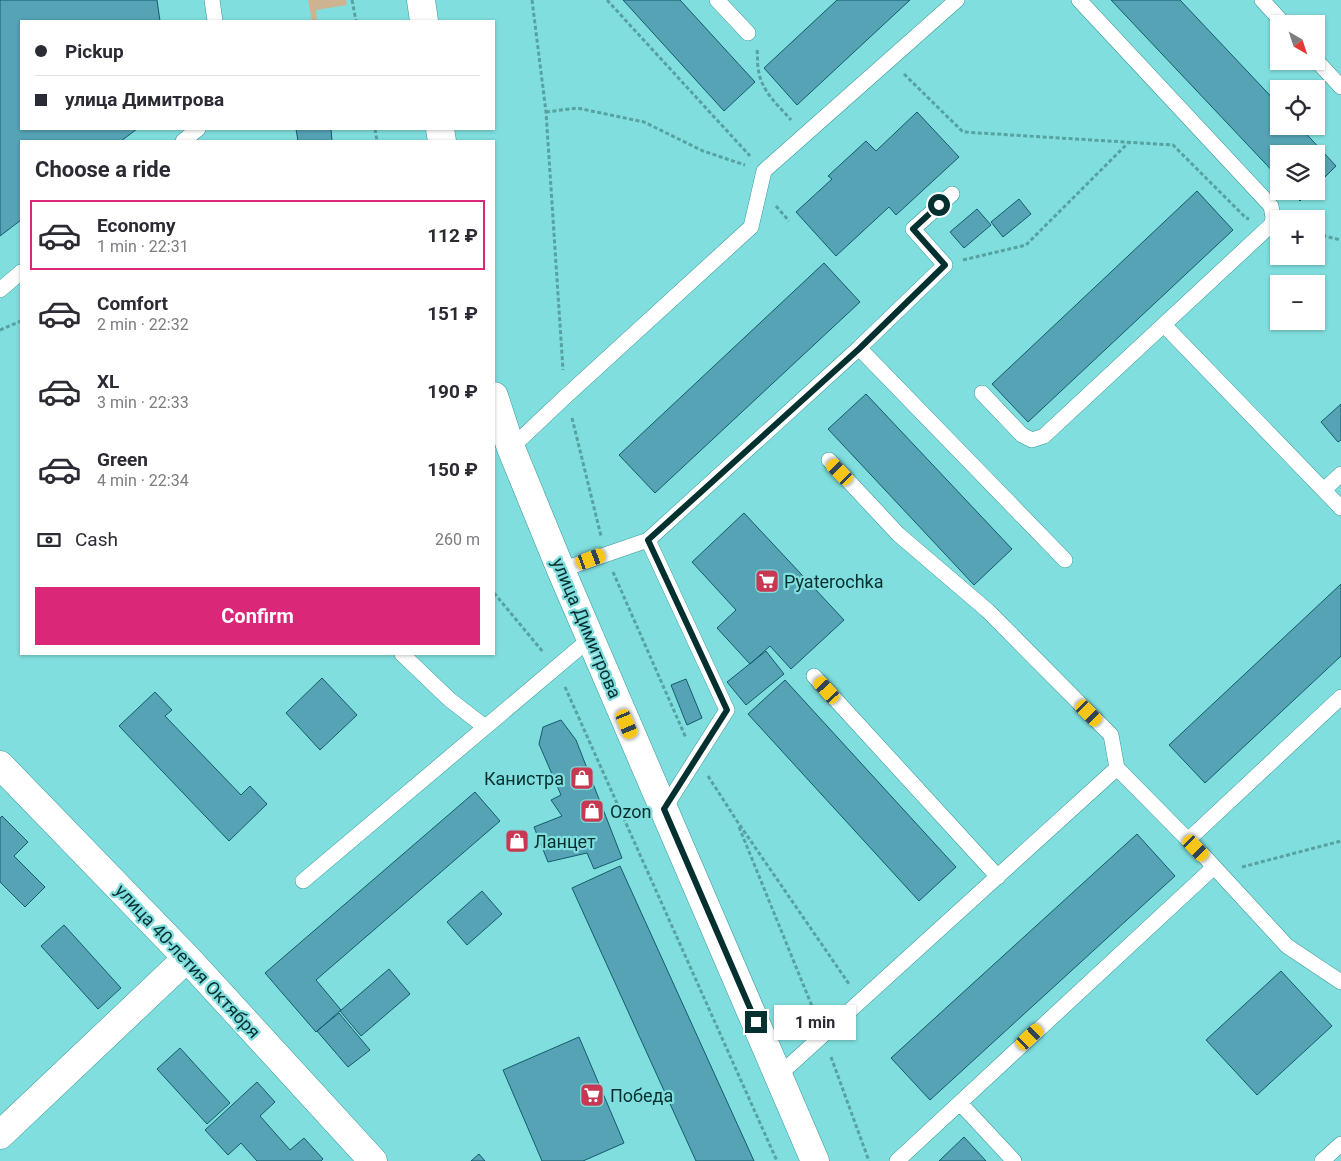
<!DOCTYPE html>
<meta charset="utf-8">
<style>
body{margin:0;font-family:Roboto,sans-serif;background:#f2f2f3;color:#2b2b33;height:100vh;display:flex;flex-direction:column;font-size:19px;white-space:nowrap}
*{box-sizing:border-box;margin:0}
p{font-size:16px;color:#7c7c81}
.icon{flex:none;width:28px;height:28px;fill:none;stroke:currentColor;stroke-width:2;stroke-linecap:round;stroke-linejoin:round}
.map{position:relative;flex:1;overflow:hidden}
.sheet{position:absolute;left:20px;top:140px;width:475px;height:515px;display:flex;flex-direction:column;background:#fff;border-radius:0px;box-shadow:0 1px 4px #0004}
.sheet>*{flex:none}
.top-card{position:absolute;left:20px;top:20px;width:475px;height:110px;border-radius:0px;box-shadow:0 1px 4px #0004;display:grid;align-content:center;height:110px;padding:0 15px;background:#fff}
.needle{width:32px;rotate:141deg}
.buttons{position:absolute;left:1270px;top:15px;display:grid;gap:10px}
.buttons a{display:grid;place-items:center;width:55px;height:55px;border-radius:0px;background:#fff;box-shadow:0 1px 4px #0004;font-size:25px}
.end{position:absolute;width:22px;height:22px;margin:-11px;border:6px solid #053030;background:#fff;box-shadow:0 0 0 2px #fff}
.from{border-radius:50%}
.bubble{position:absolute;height:35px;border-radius:0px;background:#fff;box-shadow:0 1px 4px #0004;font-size:16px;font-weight:700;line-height:35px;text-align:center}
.car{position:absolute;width:15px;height:30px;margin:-15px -8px;border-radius:6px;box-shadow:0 0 4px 1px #0007;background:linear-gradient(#f5c518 24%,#345 0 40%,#f5c518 0 76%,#345 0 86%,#f5c518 0)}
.top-card b{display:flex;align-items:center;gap:18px;height:48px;font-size:19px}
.top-card b+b{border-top:1px solid #e1e1e2}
.top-card i{width:12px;height:12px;background:#2b2b33}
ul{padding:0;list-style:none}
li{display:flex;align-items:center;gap:15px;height:70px;margin:0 10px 8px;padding:0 5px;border:2px solid transparent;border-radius:0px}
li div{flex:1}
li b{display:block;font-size:19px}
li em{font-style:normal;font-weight:700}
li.on{border-color:#db2777}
li>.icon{width:45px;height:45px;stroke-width:1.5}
h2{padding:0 15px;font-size:22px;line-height:60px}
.pay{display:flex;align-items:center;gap:12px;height:55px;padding:0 15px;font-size:19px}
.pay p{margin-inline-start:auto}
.primary-button{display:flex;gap:10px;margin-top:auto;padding:10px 15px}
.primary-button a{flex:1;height:58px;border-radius:0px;background:#db2777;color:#fff;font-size:20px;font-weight:700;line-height:58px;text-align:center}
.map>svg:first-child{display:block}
.green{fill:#ceb390}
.building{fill:#55a3b5;stroke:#135c6b}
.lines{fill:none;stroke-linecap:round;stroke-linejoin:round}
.service-casing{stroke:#369898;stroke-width:16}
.minor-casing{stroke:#369898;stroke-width:29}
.secondary-casing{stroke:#369898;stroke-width:29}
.path{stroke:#56a2a2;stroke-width:3;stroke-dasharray:4 2.5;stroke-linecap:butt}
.service{stroke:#fff;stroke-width:15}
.minor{stroke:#fff;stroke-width:28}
.secondary{stroke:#fff;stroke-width:28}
.route{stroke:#053030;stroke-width:6}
.labels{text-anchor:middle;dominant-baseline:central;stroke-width:4.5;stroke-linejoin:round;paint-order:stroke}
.poi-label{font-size:18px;fill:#053030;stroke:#81dede;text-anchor:start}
.street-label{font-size:18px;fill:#053030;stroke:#81dede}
</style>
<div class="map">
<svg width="1341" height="1161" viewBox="0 0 1341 1161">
<rect width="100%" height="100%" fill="#81dede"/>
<path class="green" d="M308 0H346L347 5 316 10 317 21H312Z"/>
<path class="building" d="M0 0H157L160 21H21V129H137L121 141H21V220L0 236Z
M623 0H680L755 82 724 111Z
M837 0H910L797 105 764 68Z
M1111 0H1180L1279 105V126H1299L1336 166 1316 186V154H1279V178Z
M917 112 959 157 896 215 889 207 836 256 796 212 832 179 828 176 866 141 876 151Z
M296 129H331L332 141H298Z
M1197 191 1233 230 1028 422 992 384Z
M1291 191H1310L1300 201Z
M1019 199 1031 214 1003 237 991 222Z
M977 209 991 225 964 248 950 232Z
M824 263 860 302 655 493 619 455Z
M866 394 1012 549 974 585 828 429Z
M1341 404V440L1338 442 1321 422Z
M744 513 844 620 791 669 770 646 750 664 717 628 736 610 692 562Z
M1341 584V656L1205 783 1169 745Z
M766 651 784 674 746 705 727 682Z
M322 678 357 715 320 750 286 713Z
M686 679 702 718 687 725 671 685Z
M785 680 956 867 919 901 748 714Z
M155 692 172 710 165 716 241 795 250 786 267 804 229 841 119 726Z
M561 720 576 740 622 858 594 869 587 853 548 862 534 827 562 816 551 800 561 795 539 744 543 727Z
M475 792 500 821 316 980 341 1010 316 1032 265 973Z
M2 816 28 842 14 856 45 887 25 907 0 882V818Z
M1137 834 1175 876 930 1100 891 1058Z
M620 866 754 1161H696L572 888Z
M482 891 502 914 467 945 447 922Z
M64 925 121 988 98 1009 41 946Z
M389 969 410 994 361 1036 340 1011Z
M1281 971 1332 1026 1257 1095 1206 1040Z
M339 1013 370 1050 348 1067 317 1031Z
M579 1037 624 1143 583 1161H542L503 1070Z
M180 1048 230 1103 207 1124 157 1069Z
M257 1082 275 1102 260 1116 290 1150 304 1138 323 1159 321 1161H257L241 1143 228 1155 205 1130Z
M964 1137 986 1161H939Z
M479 1154 485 1161H471Z"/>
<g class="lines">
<g class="service-casing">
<path id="service" d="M212 0 215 21
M717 0 748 33
M1262 0 1284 24
M1316 60 1341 87
M183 141 198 129
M0 290 21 272
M1164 325 1341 508
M859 348 1065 560
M982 393 1022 435 1032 440 1044 436 1272 224 1273 217 1271 206 1079 0
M511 448 565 397 751 227 764 171 957 0
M829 460 898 534 988 611 1111 735 1117 768
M1324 490 1341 474
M648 540 727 710 664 809
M561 570 648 540 859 348 945 265 913 229 952 194
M402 654 449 699 485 727
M814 676 998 877
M1188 840 1341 697
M303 881 591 638
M779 1075 1117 768 1205 857 1287 946 1341 982
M960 1103 1014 1161
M897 1161 1214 867
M1322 1161 1341 1144"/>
</g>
<g class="minor-casing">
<path id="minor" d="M0 765 187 958 373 1161
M0 1135 187 958"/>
</g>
<g class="secondary-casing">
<path id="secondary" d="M421 0 424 21
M440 129 442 141
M494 396 511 448 561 570 815 1161"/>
</g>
<path class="path" d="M352 0 356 21
M532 0 546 112 563 370
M607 0 750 156
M757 50C758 56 757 61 758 67 760 90 777 104 791 120
M904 74 963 132 1173 145 1246 218 1249 219
M546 112 577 108 644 122 703 151 745 165
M375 129 377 141
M776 206 789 221
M1316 234 1341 240
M963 260 1026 245 1128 143
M0 330 21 321
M572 418 601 536
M613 572 686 738
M494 593 543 652
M565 687 777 1161
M708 776 737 821 849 984
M739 827 816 1016
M1242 867 1341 841
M831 1057 869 1161"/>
<use href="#service" class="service"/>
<use href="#minor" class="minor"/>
<use href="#secondary" class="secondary"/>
</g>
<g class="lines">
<path class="route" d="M756 1022 664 809 727 710 648 540 860 348 945 265 913 229 939 205"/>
</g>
<defs>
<g id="supermarket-square" transform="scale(1.25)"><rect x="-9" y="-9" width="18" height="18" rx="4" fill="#c83852" stroke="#81dede"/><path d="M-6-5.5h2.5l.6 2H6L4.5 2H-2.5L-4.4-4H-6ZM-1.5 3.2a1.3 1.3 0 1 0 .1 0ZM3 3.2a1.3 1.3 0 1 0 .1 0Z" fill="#fff"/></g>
<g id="shop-square" transform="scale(1.25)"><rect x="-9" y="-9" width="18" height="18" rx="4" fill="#c83852" stroke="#81dede"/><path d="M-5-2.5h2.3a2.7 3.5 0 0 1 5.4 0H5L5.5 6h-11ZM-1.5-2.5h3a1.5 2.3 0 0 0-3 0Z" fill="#fff"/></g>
</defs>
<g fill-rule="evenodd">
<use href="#supermarket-square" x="767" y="581"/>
<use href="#shop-square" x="582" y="778"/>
<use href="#shop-square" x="592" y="811"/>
<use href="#shop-square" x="517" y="841"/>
<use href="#supermarket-square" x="592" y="1095"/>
</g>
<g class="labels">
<g class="poi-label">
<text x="784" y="581">Pyaterochka</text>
<text x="564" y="778" text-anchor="end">Канистра</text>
<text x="610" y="811">Ozon</text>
<text x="534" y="841">Ланцет</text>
<text x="610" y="1095">Победа</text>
</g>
<g class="street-label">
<text transform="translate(587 628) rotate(67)">улица Димитрова</text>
<text transform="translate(188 961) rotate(47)">улица 40-летия Октября</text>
</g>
</g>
</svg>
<div class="buttons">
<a><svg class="needle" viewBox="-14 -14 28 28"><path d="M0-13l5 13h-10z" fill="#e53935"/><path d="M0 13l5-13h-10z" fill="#7c7c81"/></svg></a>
<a><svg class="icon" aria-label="locate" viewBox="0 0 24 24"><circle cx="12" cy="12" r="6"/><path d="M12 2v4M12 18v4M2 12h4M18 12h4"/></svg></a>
<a><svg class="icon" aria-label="layers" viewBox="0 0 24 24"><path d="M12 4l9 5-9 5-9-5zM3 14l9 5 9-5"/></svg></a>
<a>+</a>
<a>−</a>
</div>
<i class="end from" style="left:939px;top:205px"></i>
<i class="end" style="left:756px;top:1022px"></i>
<div class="bubble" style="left:774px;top:1005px;width:82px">1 min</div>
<i class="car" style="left:840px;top:472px;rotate:316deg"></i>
<i class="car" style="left:591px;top:559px;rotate:70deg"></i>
<i class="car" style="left:827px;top:690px;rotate:318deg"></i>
<i class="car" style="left:1089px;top:713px;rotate:135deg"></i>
<i class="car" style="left:627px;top:724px;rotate:157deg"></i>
<i class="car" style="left:1196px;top:848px;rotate:136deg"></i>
<i class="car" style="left:1030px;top:1037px;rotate:47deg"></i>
<div class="top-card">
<b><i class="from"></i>Pickup</b>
<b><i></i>улица Димитрова</b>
</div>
<section class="sheet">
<h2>Choose a ride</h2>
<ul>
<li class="on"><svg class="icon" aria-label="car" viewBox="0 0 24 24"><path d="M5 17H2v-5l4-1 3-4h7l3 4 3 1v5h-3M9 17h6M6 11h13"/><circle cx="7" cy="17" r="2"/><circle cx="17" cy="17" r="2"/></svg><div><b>Economy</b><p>1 min · 22:31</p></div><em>112 ₽</em></li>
<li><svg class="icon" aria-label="car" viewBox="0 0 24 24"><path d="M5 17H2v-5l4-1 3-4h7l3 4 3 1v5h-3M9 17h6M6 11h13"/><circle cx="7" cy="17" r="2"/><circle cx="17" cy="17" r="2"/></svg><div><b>Comfort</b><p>2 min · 22:32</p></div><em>151 ₽</em></li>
<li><svg class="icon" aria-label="car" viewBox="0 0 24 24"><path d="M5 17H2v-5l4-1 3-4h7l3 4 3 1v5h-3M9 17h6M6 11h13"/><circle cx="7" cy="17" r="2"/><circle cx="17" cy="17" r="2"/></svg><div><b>XL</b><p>3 min · 22:33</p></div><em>190 ₽</em></li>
<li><svg class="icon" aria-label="car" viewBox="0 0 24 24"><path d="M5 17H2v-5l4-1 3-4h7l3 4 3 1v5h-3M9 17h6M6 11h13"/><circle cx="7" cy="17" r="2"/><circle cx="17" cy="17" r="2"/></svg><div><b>Green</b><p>4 min · 22:34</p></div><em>150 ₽</em></li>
</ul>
<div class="pay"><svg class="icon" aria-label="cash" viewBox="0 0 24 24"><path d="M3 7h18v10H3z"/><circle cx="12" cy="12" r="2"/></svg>Cash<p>260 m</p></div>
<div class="primary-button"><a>Confirm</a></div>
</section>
</div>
